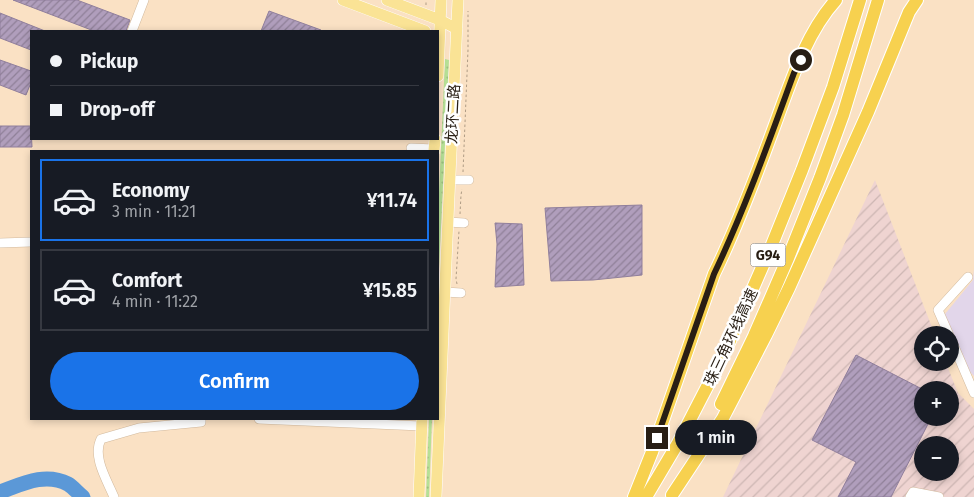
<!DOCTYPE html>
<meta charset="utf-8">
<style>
body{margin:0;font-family:"Fira Sans","Noto Sans SC",sans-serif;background:#20242c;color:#f1f3f6;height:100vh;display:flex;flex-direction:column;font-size:19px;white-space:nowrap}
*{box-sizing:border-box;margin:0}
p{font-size:16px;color:#9ea1a6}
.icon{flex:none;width:28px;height:28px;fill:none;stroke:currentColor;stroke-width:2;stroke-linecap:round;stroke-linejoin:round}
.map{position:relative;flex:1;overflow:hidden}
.details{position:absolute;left:30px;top:150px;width:409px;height:270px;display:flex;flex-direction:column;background:#171b24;border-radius:0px;box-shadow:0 2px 8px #0003}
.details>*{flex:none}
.guide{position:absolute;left:30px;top:30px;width:409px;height:110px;border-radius:0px;box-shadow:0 2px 8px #0003;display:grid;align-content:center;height:110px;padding:0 20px;background:#171b24}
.controls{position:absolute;left:914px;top:326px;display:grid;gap:10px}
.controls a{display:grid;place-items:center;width:45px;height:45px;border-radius:50%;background:#171b24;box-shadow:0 2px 8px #0003;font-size:25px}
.end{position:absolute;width:22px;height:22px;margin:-11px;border:6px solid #281e14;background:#fff;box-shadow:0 0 0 2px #fff}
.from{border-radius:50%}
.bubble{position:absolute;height:35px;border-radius:18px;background:#171b24;box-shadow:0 2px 8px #0003;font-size:16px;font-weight:600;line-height:35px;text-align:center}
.guide b{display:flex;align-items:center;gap:18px;height:48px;font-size:19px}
.guide b+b{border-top:1px solid #363941}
.guide i{width:12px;height:12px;background:#f1f3f6}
ul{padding:9px 0 0;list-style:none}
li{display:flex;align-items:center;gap:15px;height:82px;margin:0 10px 8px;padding:0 10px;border:2px solid #363941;border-radius:0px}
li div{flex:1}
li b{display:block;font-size:19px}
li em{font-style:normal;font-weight:600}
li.active{border-color:#1a73e8}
li>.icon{width:45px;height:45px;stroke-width:1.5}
.primary-button{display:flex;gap:10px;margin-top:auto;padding:10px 20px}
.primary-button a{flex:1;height:58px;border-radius:30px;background:#1a73e8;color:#fff;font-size:20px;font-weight:600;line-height:58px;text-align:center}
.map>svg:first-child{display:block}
.industrial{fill:url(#industrial-furrows);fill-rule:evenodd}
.education{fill:#e2d6ea}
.grass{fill:url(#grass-dots)}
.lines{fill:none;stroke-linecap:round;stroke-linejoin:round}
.river{stroke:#5b98d7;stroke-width:15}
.building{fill:url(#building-hatch);stroke:#907f9c}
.minor-casing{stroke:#d2ba9e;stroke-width:10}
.major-casing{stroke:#fff;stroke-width:12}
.highway-casing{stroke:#fff;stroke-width:14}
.path{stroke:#af9c85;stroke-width:1;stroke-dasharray:2.5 2.5;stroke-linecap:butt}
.minor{stroke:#fff;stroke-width:9}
.major{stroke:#fae395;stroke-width:11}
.highway{stroke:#f7d14f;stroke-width:12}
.route{stroke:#281e14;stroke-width:6}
.labels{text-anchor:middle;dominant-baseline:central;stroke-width:5;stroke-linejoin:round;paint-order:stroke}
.shield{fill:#fff;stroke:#68625a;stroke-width:1}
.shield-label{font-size:14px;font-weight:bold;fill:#281e14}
.street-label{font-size:15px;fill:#281e14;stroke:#fff}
</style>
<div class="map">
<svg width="974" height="497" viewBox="0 0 974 497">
<defs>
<pattern id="industrial-furrows" width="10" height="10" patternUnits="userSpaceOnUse" patternTransform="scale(1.25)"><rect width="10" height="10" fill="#efd4d1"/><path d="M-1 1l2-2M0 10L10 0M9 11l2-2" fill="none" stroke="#cdb6b3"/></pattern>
<pattern id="grass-dots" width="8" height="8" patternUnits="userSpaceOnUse" patternTransform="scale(1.25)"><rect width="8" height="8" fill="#b6e096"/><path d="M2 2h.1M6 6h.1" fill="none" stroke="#9cc080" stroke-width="1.8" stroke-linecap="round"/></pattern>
<pattern id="building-hatch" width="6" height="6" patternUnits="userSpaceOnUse" patternTransform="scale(1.25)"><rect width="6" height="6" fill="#b09ebc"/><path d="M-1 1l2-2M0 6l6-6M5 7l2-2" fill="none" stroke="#8f8098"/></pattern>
</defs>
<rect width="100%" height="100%" fill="#fae1c4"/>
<path class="industrial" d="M875 180 935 335H922V362L946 363 958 393 974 409V497H723ZM922 390H950V418H922ZM922 445H950V472H922Z"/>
<path class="education" d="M974 269V376L958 360 945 314 973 280Z"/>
<path class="grass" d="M445 59 449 60 438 290V215Z
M429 419H432L429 497H426Z"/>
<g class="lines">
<path class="river" d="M0 492C22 484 45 472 68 484 73 487 78 493 83 497"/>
</g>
<path class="building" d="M13 0H77L130 20 126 31H94Z
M269 11 321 30V31H261Z
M0 13 45 31H31V50L0 38Z
M0 60 31 71V86L30 85 26 95 0 85Z
M0 126H31L32 147H0Z
M642 205V275L593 280 551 281 545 208Z
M495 223 522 224 524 285 495 287 497 244Z
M856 355 922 389V418H931L891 497H838L856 462 812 440Z"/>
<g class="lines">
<g class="minor-casing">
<path id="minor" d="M132 31 144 0
M411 148 434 149
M449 180H469
M448 222 464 223
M0 243 31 242
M445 292 461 293
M949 335 938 310 968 277
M950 337 974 393
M259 419 421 426
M114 497C107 480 92 457 101 439L139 428 201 422V419
M910 497 913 492 939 497"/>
</g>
<g class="major-casing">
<path id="major" d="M343 0 425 31
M387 0 440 20 457 29
M438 76 441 0
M434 151 435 139
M419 497 422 419
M436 497C442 331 451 166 458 0"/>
</g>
<g class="highway-casing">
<path id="highway" d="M721 404 754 336 788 258 820 178 843 115 878 0
M672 495 723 418 766 335 789 288 868 112 909 12 917 0
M634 497 652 452 714 274C737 227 755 179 773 130 789 87 805 34 836 0
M646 497 678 443 725 352 771 247 802 170 833 87 860 0"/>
</g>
<path class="path" d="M426 5V0
M463 172 468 50V11
M460 214 461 195 462 189
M457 284 456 279 459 231"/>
<use href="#minor" class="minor"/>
<use href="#major" class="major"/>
<use href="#highway" class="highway"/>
</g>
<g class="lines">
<path class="route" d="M657 438 714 274C745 209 769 141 794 73L801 60"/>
</g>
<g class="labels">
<rect class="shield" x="750.5" y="243.5" width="35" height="23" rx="4"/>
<g class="shield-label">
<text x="768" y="255">G94</text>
</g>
<g class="street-label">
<text transform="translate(453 114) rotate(-87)">龙环二路</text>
<text transform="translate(731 337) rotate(-65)">珠三角环线高速</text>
</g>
</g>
</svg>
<div class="controls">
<a><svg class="icon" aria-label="locate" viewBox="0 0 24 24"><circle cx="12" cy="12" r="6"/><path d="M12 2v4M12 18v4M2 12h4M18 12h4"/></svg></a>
<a>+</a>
<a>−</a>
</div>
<i class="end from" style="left:801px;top:60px"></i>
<i class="end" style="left:657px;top:438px"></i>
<div class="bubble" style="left:675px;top:420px;width:82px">1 min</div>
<div class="guide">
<b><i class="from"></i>Pickup</b>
<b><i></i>Drop-off</b>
</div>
<section class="details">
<ul>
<li class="active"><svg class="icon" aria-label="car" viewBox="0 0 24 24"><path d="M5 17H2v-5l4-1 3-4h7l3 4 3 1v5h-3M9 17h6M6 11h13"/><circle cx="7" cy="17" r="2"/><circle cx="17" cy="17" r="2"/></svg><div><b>Economy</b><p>3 min · 11:21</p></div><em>¥11.74</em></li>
<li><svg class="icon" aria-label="car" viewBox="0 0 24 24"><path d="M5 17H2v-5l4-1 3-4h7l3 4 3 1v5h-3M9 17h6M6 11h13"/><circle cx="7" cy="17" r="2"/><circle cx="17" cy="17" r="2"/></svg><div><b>Comfort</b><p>4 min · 11:22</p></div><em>¥15.85</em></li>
</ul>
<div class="primary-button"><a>Confirm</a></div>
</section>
</div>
